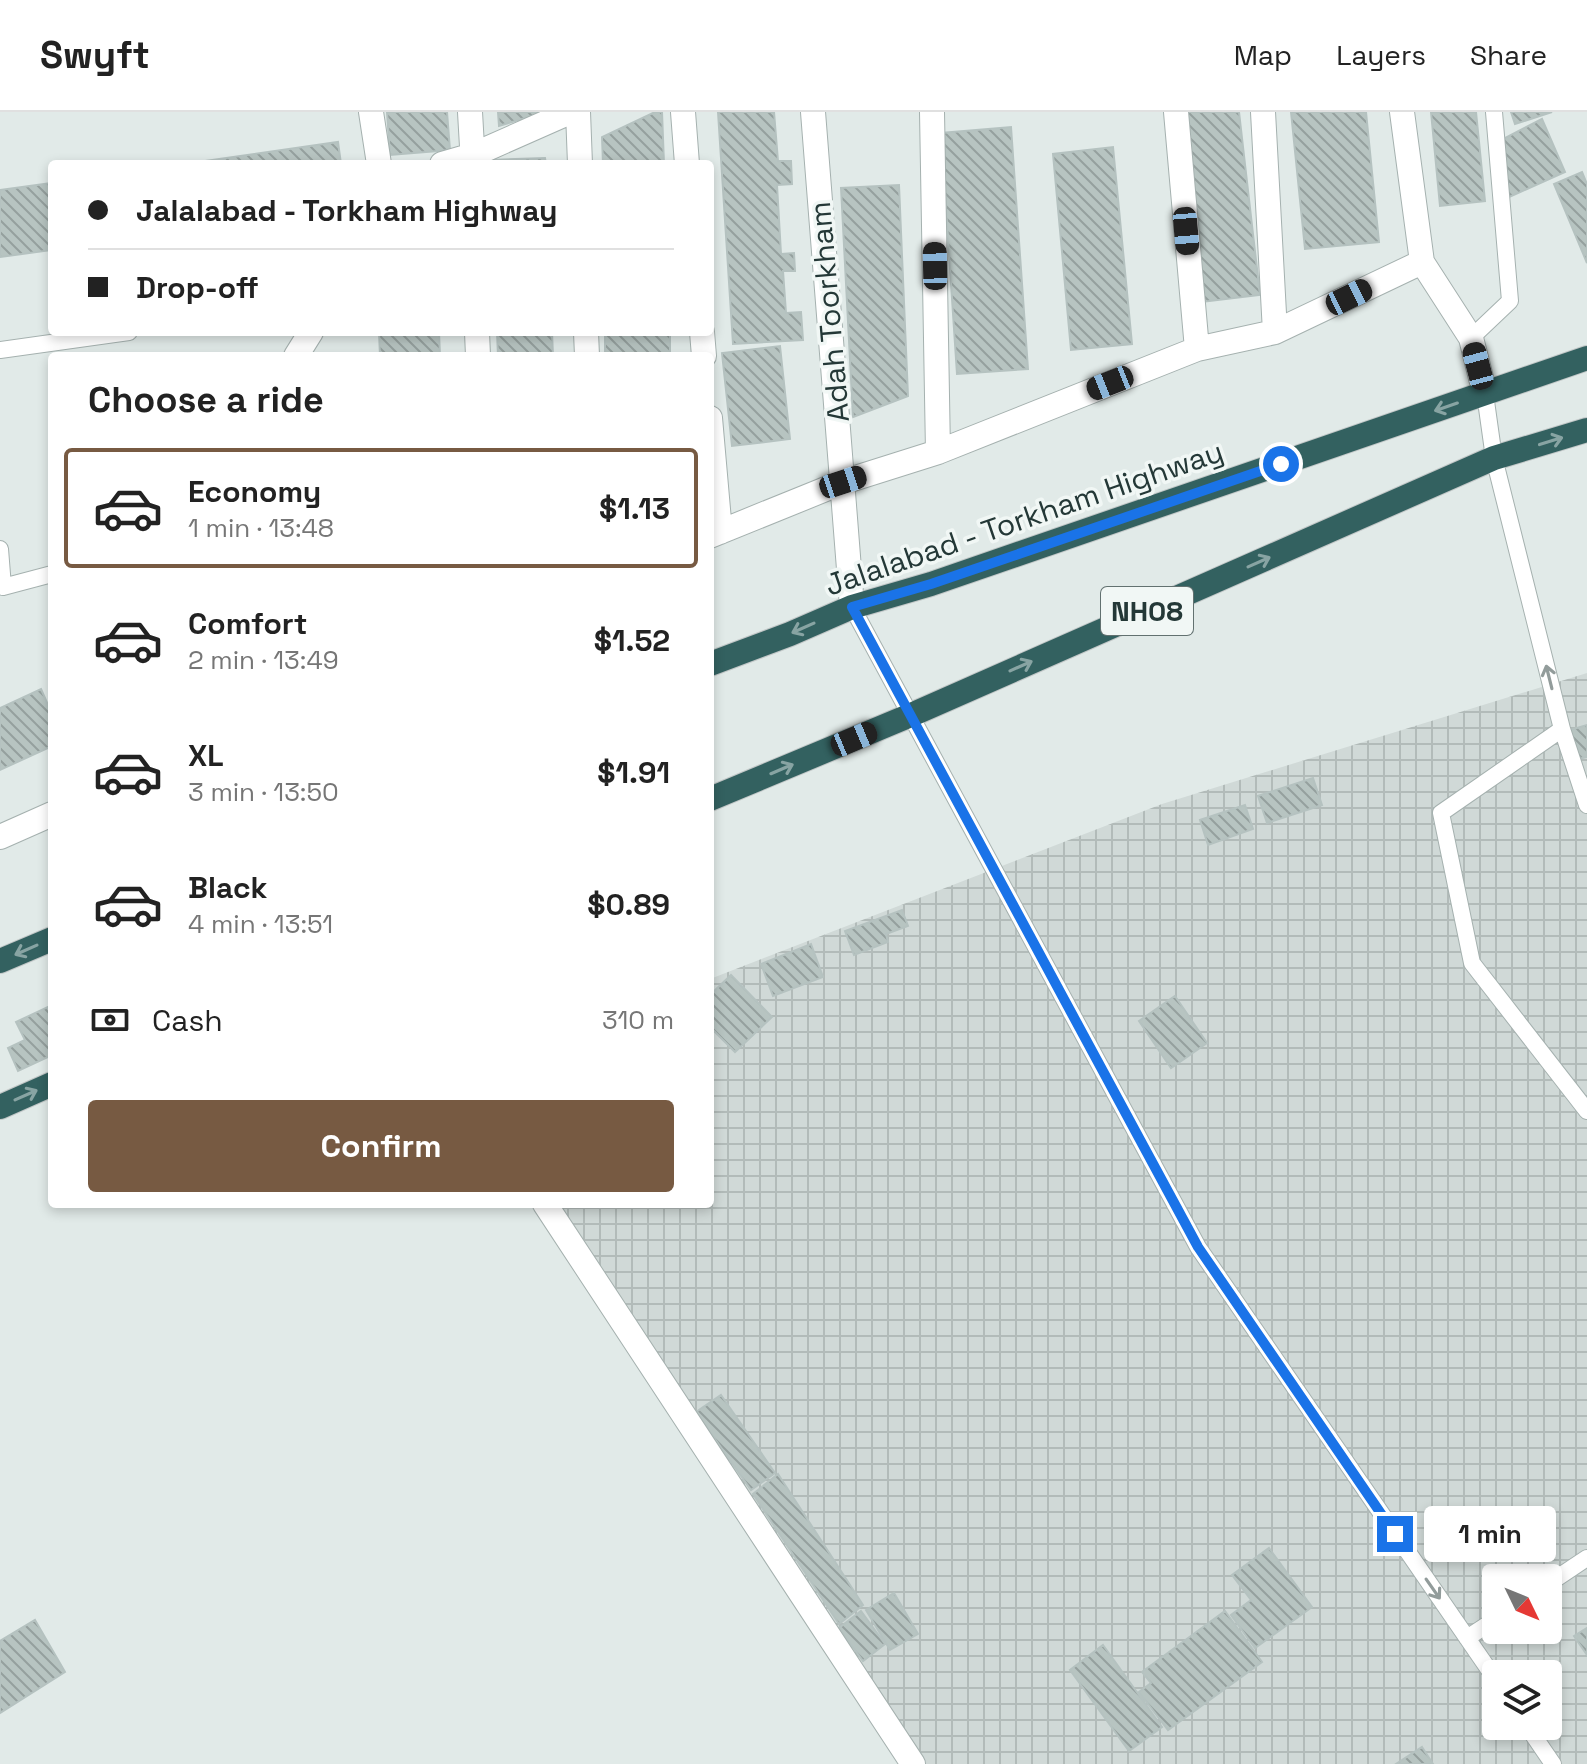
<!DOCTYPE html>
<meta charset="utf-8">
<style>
body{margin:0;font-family:"Space Grotesk",sans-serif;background:#f2f2f2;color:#222;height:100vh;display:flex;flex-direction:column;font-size:30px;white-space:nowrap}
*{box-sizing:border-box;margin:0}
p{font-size:26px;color:#767676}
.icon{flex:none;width:44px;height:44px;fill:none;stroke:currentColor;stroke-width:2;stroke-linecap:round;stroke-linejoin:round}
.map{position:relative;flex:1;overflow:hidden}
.drawer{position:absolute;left:48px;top:240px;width:666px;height:856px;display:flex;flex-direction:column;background:#fff;border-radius:8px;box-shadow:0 4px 12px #0003}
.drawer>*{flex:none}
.banner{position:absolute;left:48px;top:48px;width:666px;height:176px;border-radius:8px;box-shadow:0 4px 12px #0003;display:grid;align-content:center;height:176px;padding:0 40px;background:#fff}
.needle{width:52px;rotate:133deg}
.buttons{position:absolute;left:1482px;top:1452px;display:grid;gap:16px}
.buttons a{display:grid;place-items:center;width:80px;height:80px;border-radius:8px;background:#fff;box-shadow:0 4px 12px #0003;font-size:40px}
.end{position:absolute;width:36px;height:36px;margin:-18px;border:10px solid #1a73e8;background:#fff;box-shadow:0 0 0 4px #fff}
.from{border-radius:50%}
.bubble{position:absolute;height:56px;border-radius:8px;background:#fff;box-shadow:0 4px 12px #0003;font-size:26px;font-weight:600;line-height:56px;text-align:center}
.car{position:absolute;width:24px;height:48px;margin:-24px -12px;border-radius:10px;box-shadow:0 0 6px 2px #0007;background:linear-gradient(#222 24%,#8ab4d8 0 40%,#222 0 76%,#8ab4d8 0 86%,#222 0)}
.banner b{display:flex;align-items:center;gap:28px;height:76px;font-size:30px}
.banner b+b{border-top:2px solid #e0e0e0}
.banner i{width:20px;height:20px;background:#222}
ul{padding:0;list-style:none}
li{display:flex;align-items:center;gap:24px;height:120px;margin:0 16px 12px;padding:0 24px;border:4px solid transparent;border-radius:8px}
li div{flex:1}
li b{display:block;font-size:30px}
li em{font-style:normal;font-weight:600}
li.active{border-color:#775a42}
li>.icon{width:72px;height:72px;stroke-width:1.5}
h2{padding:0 40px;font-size:36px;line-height:96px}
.pay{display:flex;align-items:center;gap:20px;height:88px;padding:0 40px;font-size:30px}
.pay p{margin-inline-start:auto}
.button{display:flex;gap:16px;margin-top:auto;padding:16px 40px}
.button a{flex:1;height:92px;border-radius:8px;background:#775a42;color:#fff;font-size:32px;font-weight:600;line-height:92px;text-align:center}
header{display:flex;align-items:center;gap:48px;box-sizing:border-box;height:112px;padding:0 40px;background:#fff;border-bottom:2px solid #e0e0e0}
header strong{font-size:38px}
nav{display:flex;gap:44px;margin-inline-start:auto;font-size:28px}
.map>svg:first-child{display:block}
.industrial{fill:url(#industrial-grid);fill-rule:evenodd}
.building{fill:url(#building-back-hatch);stroke:#b5c2c0;stroke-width:2}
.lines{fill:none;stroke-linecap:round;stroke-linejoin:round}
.lane-casing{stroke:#a5b1af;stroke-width:18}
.street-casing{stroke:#a5b1af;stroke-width:26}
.highway-casing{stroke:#c2c7c7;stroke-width:26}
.lane{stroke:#fff;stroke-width:16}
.street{stroke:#fff;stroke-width:24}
.highway{stroke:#336160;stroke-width:24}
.oneway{stroke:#88a4a3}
.oneway2{stroke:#929c9b}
.route{stroke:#1a73e8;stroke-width:10}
.labels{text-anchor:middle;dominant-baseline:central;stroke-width:7;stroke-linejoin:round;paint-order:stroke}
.shield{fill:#f1f7f5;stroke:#627170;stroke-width:2}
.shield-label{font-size:28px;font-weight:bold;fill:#243837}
.street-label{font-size:30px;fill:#243837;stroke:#f1f7f5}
</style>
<header>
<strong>Swyft</strong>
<nav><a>Map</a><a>Layers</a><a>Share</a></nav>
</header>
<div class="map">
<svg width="1587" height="1652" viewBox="0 0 1587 1652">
<defs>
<pattern id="industrial-grid" width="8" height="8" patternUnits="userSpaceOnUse" patternTransform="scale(2)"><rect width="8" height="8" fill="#d0d9d7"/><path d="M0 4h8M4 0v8" fill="none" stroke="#b2bbb9"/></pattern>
<pattern id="building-back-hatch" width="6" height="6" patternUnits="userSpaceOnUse" patternTransform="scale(2)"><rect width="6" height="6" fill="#b7c4c1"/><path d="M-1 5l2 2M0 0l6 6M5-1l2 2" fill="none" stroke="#95a09e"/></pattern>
</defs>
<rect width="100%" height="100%" fill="#e1eae8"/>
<path class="industrial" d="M1587 561V1652H920L550 1092H710V867L1162 692ZM1496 1466H1548V1518H1496ZM1496 1562H1548V1614H1496Z"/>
<path class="building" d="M387 0H447L450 38 390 43Z
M498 0H545L499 14Z
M655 0H662L664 52H603L602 25Z
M718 0H774L778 49H791L792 72 777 73 781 142 794 141 795 159H783L786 201 801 200 803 228 733 232Z
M1180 0H1239L1260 183 1202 190Z
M1291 0H1366L1379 130 1305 137Z
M1431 0H1476L1485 89 1440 94Z
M1511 0H1552L1515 12Z
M1542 7 1565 60 1507 86 1503 27Z
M1011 15 1028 257 957 262 941 21Z
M338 30 341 52H184Z
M1113 35 1132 232 1071 238 1053 42Z
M545 46 546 52H491V48Z
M1582 60 1587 72V151L1554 72Z
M52 71V138L0 145V78Z
M899 73 908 284 853 305 841 76Z
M379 220H439L440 244H380Z
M497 220H552L553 244H498Z
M605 220H670V244H605Z
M780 234 790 327 732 334 722 241Z
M41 577 52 602V634L0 658V596Z
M1587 613V645L1578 647 1570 618Z
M1313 666 1322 693 1267 711 1258 684Z
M1245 693 1253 717 1208 733 1200 708Z
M902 798 908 814 886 822 888 830 854 843 845 819Z
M811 832 823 865 773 884 761 852Z
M731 863 772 905 735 940 710 915V883Z
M1175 884 1207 931 1171 956 1139 909Z
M52 893V943L18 959 8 936 25 928 16 910Z
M721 1283 775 1361 751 1378 696 1300Z
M778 1362 863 1493 839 1512 753 1382Z
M1269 1436 1312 1495 1255 1536 1231 1503 1251 1488 1232 1463Z
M894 1481 918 1522 890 1538 866 1498Z
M861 1499 885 1532 863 1549 839 1516Z
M1225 1499 1262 1550 1168 1618 1139 1580 1151 1571 1142 1560Z
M35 1508 65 1560 0 1601V1529Z
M1587 1516V1543L1574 1524Z
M1103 1533 1162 1615 1129 1639 1070 1558Z
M1422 1635 1433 1652H1396Z"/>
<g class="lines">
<g class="lane-casing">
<path id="lane" d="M1471 226 1510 189 1494 0
M0 238 129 220
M1485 282 1494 346 1562 617 1587 693
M0 437 3 475 52 462
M852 495 1198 1135 1496 1568
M1562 617 1441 701 1472 851 1587 999
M1548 1472 1587 1446
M1467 1526 1496 1507
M1527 1614 1553 1652"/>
</g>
<g class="street-casing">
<path id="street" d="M371 0 379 52
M470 0 473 52
M578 0 580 52
M683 0 687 52
M813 0 852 495
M932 0 938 340
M1176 0 1197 237
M1263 0 1275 220
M1402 0 1422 150 1471 226 1485 282
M442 52 473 43 570 0
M477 220 478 244
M586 220 587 244
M702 220 704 244
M296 244 311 220
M710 306 720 420
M710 424 843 370 938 340 1197 237 1275 220 1422 150
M0 725 52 702
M545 1092 913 1652"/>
</g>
<g class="highway-casing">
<path id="highway" d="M710 552 790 522 852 495 931 472 1587 246
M710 687 911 603 1494 346 1587 318
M0 849 52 827
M0 995 52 972"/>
</g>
<use href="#lane" class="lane"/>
<use href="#street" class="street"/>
<use href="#highway" class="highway"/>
</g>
<defs><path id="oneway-shaft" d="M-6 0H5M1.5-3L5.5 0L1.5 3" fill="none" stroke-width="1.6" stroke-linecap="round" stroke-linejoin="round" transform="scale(2)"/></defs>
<g class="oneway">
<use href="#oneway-shaft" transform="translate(1446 295) rotate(161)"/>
<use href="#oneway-shaft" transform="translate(1551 329) rotate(-17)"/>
<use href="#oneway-shaft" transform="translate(1259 450) rotate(-24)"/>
<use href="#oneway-shaft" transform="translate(803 516) rotate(156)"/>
<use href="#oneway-shaft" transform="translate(1021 554) rotate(-24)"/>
<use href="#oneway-shaft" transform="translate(782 657) rotate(-23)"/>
<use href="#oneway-shaft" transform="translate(26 838) rotate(156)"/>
<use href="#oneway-shaft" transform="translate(26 983) rotate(-24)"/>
</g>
<g class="oneway2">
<use href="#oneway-shaft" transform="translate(1549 565) rotate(-104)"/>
<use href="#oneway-shaft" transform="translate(1433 1477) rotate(55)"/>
</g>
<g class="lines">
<path class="route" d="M1281 352 931 472 852 495 1198 1135 1395 1422"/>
</g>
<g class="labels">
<rect class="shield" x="1101" y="475" width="92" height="48" rx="6"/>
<g class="shield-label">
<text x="1147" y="499">NH08</text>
</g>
<g class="street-label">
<text transform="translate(829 200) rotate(-95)">Adah Toorkham</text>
<text transform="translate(1024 406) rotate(-19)">Jalalabad - Torkham Highway</text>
</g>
</g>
</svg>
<div class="buttons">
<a><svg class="needle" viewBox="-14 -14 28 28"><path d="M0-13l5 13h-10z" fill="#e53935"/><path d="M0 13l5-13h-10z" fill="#767676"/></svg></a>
<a><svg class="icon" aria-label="layers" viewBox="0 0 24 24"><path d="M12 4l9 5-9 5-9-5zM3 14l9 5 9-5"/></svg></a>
</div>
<i class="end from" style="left:1281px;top:352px"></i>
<i class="end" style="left:1395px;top:1422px"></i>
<div class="bubble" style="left:1424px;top:1394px;width:132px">1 min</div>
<i class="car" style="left:1186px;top:119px;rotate:175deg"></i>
<i class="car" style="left:935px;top:154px;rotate:359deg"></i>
<i class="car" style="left:1349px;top:185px;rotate:64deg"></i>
<i class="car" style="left:1478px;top:254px;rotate:345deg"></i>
<i class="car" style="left:1110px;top:271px;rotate:248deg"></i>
<i class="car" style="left:843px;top:370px;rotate:72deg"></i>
<i class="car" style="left:854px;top:627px;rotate:67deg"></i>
<div class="banner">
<b><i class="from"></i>Jalalabad - Torkham Highway</b>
<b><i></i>Drop-off</b>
</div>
<section class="drawer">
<h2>Choose a ride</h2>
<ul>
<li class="active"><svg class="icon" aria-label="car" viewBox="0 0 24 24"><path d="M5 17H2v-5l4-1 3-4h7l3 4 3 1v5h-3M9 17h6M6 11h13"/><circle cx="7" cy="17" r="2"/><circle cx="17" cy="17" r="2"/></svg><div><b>Economy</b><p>1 min · 13:48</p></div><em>$1.13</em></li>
<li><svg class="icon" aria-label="car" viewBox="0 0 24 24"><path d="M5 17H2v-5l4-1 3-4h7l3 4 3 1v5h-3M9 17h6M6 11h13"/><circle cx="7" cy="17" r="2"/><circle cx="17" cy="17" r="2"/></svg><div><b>Comfort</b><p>2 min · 13:49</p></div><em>$1.52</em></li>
<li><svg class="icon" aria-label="car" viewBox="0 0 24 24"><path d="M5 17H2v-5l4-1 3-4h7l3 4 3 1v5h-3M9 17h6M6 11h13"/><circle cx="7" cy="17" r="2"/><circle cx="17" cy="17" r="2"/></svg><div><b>XL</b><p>3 min · 13:50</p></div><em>$1.91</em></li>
<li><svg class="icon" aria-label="car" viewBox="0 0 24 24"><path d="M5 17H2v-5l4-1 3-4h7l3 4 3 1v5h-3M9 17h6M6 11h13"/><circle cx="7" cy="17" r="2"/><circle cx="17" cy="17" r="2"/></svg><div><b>Black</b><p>4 min · 13:51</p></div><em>$0.89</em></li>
</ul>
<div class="pay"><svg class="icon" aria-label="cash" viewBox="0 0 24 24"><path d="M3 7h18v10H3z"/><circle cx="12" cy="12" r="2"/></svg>Cash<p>310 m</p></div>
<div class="button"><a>Confirm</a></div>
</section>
</div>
